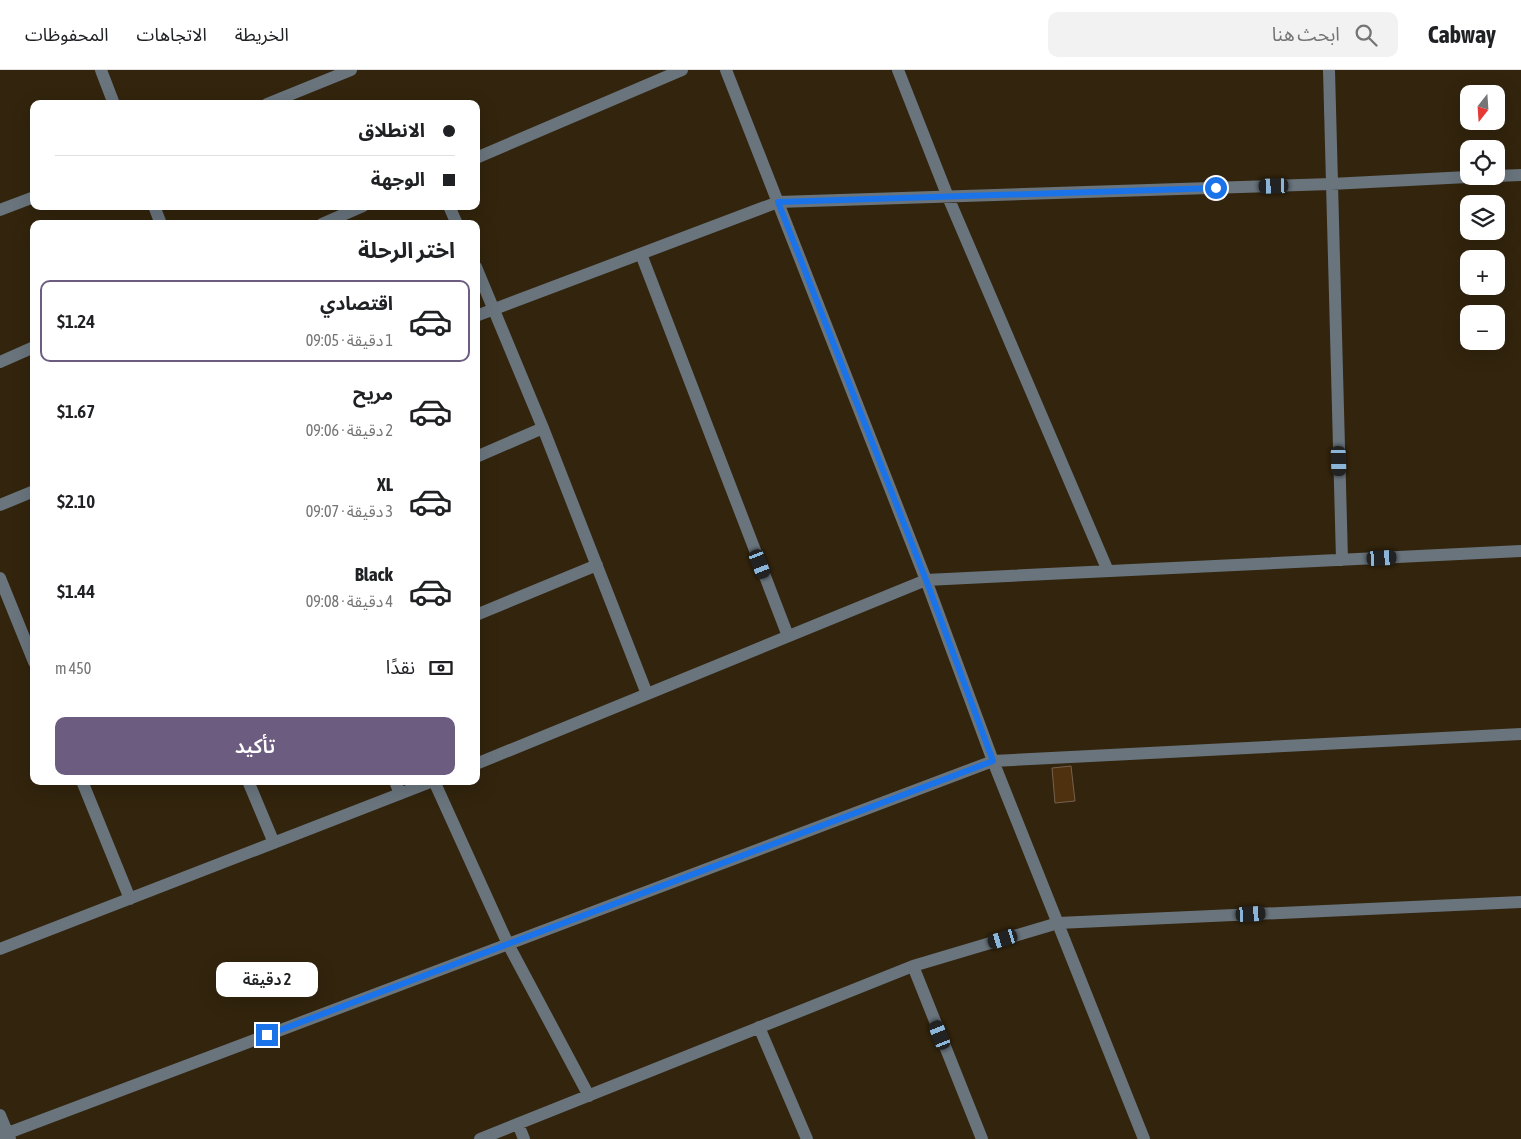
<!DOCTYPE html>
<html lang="ar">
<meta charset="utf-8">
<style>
body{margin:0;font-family:"Asap Condensed","Noto Sans Arabic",sans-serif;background:#f2f2f2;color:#202124;direction:rtl;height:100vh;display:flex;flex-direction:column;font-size:19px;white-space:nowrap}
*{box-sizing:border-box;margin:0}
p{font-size:16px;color:#757577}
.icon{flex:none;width:28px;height:28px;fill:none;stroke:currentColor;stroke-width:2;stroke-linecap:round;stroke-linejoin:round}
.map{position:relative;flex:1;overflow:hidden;direction:ltr}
.sheet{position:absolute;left:30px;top:150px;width:450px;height:565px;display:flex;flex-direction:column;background:#fff;border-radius:10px;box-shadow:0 5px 20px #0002;direction:rtl}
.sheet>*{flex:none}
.guide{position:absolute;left:30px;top:30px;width:450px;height:110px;border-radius:10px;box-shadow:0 5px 20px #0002;direction:rtl;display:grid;align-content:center;height:110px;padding:0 25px;background:#fff}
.needle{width:32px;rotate:197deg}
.buttons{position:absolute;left:1460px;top:15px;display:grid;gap:10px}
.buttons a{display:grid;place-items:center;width:45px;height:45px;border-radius:10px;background:#fff;box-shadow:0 5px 20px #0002;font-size:25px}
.end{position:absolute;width:22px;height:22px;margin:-11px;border:6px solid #1a73e8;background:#fff;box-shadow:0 0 0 2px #fff}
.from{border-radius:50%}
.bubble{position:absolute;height:35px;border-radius:10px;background:#fff;box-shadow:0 5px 20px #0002;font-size:16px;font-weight:600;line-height:35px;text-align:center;direction:rtl}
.car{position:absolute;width:15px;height:30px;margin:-15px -8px;border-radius:6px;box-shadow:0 0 4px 1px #0007;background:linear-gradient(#222 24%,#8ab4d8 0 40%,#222 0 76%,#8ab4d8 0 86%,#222 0)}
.guide b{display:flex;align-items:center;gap:18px;height:48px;font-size:19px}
.guide b+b{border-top:1px solid #e0e0e0}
.guide i{width:12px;height:12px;background:#202124}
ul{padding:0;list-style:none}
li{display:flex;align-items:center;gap:15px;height:82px;margin:0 10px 8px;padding:0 15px;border:2px solid transparent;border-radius:10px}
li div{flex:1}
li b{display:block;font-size:19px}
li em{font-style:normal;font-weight:600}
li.active{border-color:#6c5c7f}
li>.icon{width:45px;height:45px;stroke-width:1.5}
h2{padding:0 25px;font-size:22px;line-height:60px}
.pay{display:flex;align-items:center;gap:12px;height:55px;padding:0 25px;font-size:19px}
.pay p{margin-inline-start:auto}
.primary-button{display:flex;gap:10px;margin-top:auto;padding:10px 25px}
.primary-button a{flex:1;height:58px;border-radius:10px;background:#6c5c7f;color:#fff;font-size:20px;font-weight:600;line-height:58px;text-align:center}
header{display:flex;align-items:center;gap:30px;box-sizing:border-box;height:70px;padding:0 25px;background:#fff;border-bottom:1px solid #e0e0e0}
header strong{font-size:24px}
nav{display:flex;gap:28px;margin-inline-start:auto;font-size:18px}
.search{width:350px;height:45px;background:#f2f2f2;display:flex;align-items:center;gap:12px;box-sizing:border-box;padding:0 18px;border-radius:10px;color:#757577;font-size:19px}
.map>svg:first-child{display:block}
.building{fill:#4f300f;stroke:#77614c}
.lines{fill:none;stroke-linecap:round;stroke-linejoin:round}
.minor{stroke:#69747d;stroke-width:12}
.route{stroke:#1a73e8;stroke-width:6}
</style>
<header>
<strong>Cabway</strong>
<div class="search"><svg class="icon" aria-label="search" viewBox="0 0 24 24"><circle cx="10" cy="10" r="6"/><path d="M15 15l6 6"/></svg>ابحث هنا</div>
<nav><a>الخريطة</a><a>الاتجاهات</a><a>المحفوظات</a></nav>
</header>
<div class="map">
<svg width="1521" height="1069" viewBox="0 0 1521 1069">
<rect width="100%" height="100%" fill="#32240d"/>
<path class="building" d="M1071 696 1075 731 1055 733 1052 698Z"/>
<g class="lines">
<path class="minor" d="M101 0 114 34
M726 0 926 510 993 691 1144 1069
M898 0 948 127 1108 501
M1329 0 1342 490
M267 34 351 0
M476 88 682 0
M1496 106 1521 105
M154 136 161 154
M449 136 457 154
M0 140 34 127
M322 154 363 136
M641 184 788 566
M476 197 543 358 647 624
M476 246 778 132 1331 114 1487 106
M0 292 34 277
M476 387 543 358
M0 435 34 421
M0 508 34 592
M476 545 597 495
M476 694 926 510 1521 481
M82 711 130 829
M248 711 274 773
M395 711 400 724
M434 711 508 874 589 1026
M0 879 433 711
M913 896 982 1069
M759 957 807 1069
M0 1045 10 1069
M518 1054 524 1069
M0 1066 993 691 1521 664
M480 1069 913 896 1058 853 1521 832"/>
</g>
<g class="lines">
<path class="route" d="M267 965 993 691 926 510 778 132 1216 118"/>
</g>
</svg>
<div class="buttons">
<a><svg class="needle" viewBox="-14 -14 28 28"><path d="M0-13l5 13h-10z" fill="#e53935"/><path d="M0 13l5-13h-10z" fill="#757577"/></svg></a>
<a><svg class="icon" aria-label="locate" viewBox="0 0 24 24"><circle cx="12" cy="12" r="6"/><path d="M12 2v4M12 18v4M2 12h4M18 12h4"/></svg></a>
<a><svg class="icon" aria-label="layers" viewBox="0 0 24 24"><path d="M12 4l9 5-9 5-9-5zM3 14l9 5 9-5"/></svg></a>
<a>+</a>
<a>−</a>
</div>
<i class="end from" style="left:1216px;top:118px"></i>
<i class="end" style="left:267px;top:965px"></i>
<div class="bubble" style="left:216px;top:892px;width:102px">2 دقيقة</div>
<i class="car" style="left:1274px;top:116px;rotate:268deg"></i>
<i class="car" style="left:1339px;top:391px;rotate:178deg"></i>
<i class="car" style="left:1382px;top:488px;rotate:87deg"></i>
<i class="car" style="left:760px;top:494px;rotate:159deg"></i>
<i class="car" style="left:1251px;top:844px;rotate:87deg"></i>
<i class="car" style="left:1003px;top:869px;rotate:253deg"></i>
<i class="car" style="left:940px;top:965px;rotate:338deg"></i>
<div class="guide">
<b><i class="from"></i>الانطلاق</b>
<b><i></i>الوجهة</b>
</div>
<section class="sheet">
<h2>اختر الرحلة</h2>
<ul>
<li class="active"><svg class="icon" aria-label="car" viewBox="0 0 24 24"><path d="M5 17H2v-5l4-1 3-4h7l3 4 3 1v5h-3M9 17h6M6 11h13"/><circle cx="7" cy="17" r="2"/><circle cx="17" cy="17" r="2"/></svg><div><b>اقتصادي</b><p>1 دقيقة · 09:05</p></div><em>$1.24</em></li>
<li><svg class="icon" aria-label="car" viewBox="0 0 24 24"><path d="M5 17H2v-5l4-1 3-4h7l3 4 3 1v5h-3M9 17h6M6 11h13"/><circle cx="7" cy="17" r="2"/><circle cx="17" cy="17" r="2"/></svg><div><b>مريح</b><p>2 دقيقة · 09:06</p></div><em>$1.67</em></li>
<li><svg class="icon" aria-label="car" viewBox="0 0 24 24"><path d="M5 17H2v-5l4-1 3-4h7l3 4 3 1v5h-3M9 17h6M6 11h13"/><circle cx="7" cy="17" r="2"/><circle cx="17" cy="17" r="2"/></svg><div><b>XL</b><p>3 دقيقة · 09:07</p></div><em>$2.10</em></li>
<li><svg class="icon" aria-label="car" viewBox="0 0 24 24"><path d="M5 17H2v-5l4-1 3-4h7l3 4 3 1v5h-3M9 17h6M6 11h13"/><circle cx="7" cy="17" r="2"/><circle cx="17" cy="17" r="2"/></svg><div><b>Black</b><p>4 دقيقة · 09:08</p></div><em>$1.44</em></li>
</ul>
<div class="pay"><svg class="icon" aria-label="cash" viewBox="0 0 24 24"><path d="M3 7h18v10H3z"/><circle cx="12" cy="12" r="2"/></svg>نقدًا<p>450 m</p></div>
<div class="primary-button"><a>تأكيد</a></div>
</section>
</div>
